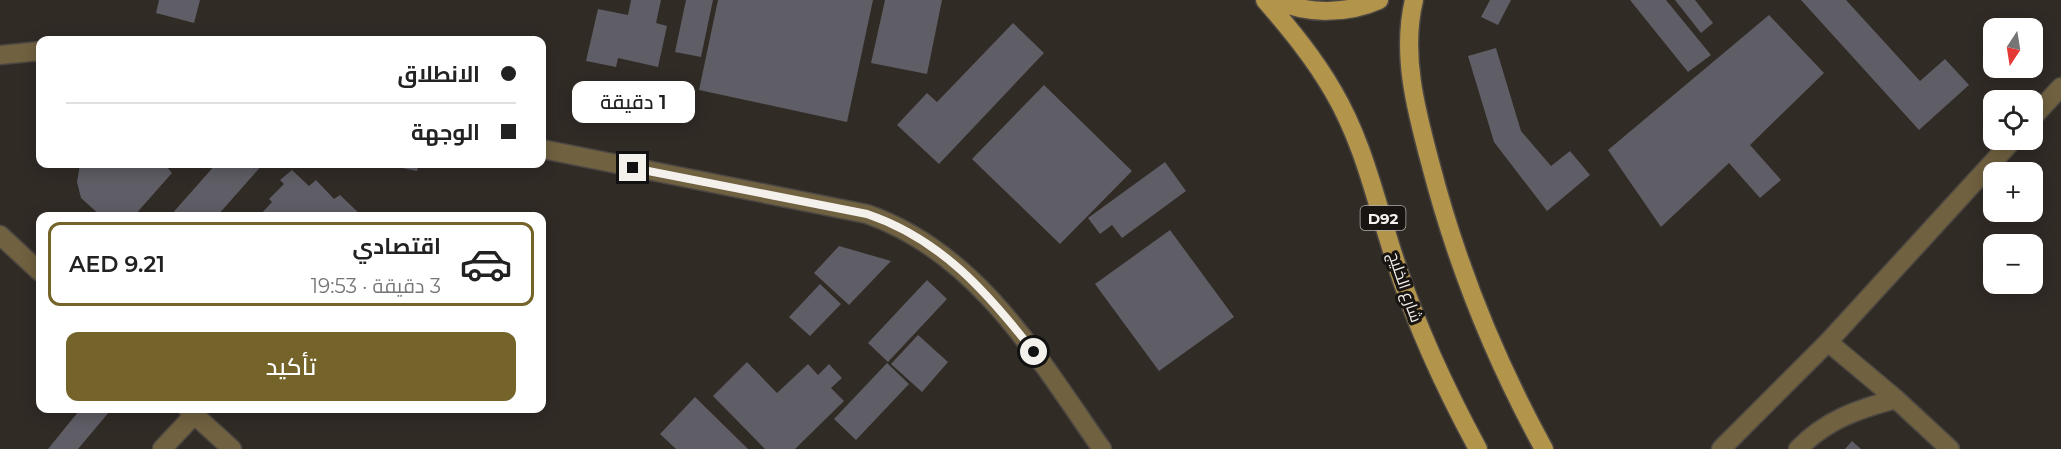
<!DOCTYPE html>
<html lang="ar">
<meta charset="utf-8">
<style>
body{margin:0;font-family:Montserrat,Cairo,sans-serif;background:#f6f6f6;color:#222;direction:rtl;height:100vh;display:flex;flex-direction:column;font-size:22px;white-space:nowrap}
*{box-sizing:border-box;margin:0}
p{font-size:20px;color:#767676}
.icon{flex:none;width:33px;height:33px;fill:none;stroke:currentColor;stroke-width:2;stroke-linecap:round;stroke-linejoin:round}
.map{position:relative;flex:1;overflow:hidden;direction:ltr}
.panel{position:absolute;left:36px;top:212px;width:510px;height:201px;display:flex;flex-direction:column;background:#fff;border-radius:12px;box-shadow:0 3px 15px #0003;direction:rtl}
.panel>*{flex:none}
.guide{position:absolute;left:36px;top:36px;width:510px;height:132px;border-radius:12px;box-shadow:0 3px 15px #0003;direction:rtl;display:grid;align-content:center;height:132px;padding:0 30px;background:#fff}
.needle{width:39px;rotate:192deg}
.controls{position:absolute;left:1983px;top:18px;display:grid;gap:12px}
.controls a{display:grid;place-items:center;width:60px;height:60px;border-radius:12px;background:#fff;box-shadow:0 3px 15px #0003;font-size:30px}
.end{position:absolute;width:27px;height:27px;margin:-14px;border:8px solid #f4f1ed;background:#111;box-shadow:0 0 0 3px #111}
.from{border-radius:50%}
.bubble{position:absolute;height:42px;border-radius:12px;background:#fff;box-shadow:0 3px 15px #0003;font-size:20px;font-weight:600;line-height:42px;text-align:center;direction:rtl}
.guide b{display:flex;align-items:center;gap:21px;height:57px;font-size:22px}
.guide b+b{border-top:2px solid #e0e0e0}
.guide i{width:15px;height:15px;background:#222}
ul{padding:10px 0 0;list-style:none}
li{display:flex;align-items:center;gap:18px;height:84px;margin:0 12px 9px;padding:0 18px;border:3px solid transparent;border-radius:12px}
li div{flex:1}
li b{display:block;font-size:22px}
li em{font-style:normal;font-weight:600}
li.on{border-color:#74642a}
li>.icon{width:54px;height:54px;stroke-width:1.5}
.primary-button{display:flex;gap:12px;margin-top:auto;padding:12px 30px}
.primary-button a{flex:1;height:69px;border-radius:12px;background:#74642a;color:#fff;font-size:24px;font-weight:600;line-height:69px;text-align:center}
.map>svg:first-child{display:block}
.building{fill:#5f5d65}
.lines{fill:none;stroke-linecap:round;stroke-linejoin:round}
.minor-casing{stroke:#4c4742;stroke-width:21}
.major-casing{stroke:#4c4742;stroke-width:21}
.minor{stroke:#706140;stroke-width:18}
.major{stroke:#b3944b;stroke-width:18}
.route{stroke:#f4f1ed;stroke-width:8}
.labels{text-anchor:middle;dominant-baseline:central;stroke-width:6;stroke-linejoin:round;paint-order:stroke}
.shield{fill:#171412;stroke:#b2afab;stroke-width:1.5}
.shield-label{font-size:15px;font-weight:bold;fill:#f4f1ed}
.street-label{font-size:16px;fill:#f4f1ed;stroke:#171412}
</style>
<div class="map">
<svg width="2061" height="449" viewBox="0 0 2061 449">
<rect width="100%" height="100%" fill="#312b26"/>
<path class="building" d="M159 0H200L194 23 156 13Z
M631 0H661L656 23 667 26 658 67 618 58 616 67 586 61 598 9 628 15Z
M686 0H713L701 57 675 52Z
M718 0H873L847 122 699 90Z
M885 0H942L927 74 871 63Z
M1490 0H1511L1498 25 1481 17Z
M1630 0H1666L1711 55 1688 72Z
M1675 0H1695L1713 23 1701 33Z
M1801 0H1846L1920 81 1945 59 1969 85 1919 130Z
M1769 15 1824 73 1750 145 1781 180 1760 198 1729 163 1661 227 1608 150Z
M1013 23 1044 53 939 164 897 125 927 93 937 102Z
M1496 48 1521 131 1551 166 1570 151 1590 175 1547 211 1494 142 1468 56Z
M1044 85 1132 171 1060 244 972 159Z
M1165 162 1186 191 1122 238 1112 225 1100 234 1088 218Z
M80 164H164L172 173 134 216H101L81 198 77 182Z
M216 164H263L217 216H170Z
M382 164H419L417 171Z
M292 170 309 186 316 180 334 199 340 195 362 216H259L272 202 269 199 284 184 280 180Z
M1170 230 1234 317 1159 371 1095 284Z
M839 246 891 261 849 305 814 273Z
M927 280 947 299 888 362 868 343Z
M820 284 841 304 810 336 789 317Z
M918 335 948 362 922 392 891 364Z
M747 362 777 393 808 364 818 375 829 364 842 378 831 388 844 401 795 449H765L713 396Z
M887 363 909 384 856 440 834 419Z
M695 397 748 449H676L660 434Z
M75 408H107L110 411 78 449H48L78 412Z
M1852 441 1861 449H1845Z"/>
<g class="lines">
<g class="minor-casing">
<path id="minor" d="M0 55 40 51
M2032 118 2061 87
M542 149 867 214C978 253 1038 358 1102 449
M0 235 40 272
M1828 342 1896 399 1950 449
M187 408 232 449
M162 449 194 415
M1721 449 1828 342 2013 140
M1798 449C1826 420 1858 409 1896 399"/>
</g>
<g class="major-casing">
<path id="major" d="M1265 0C1290 29 1314 58 1333 91 1365 145 1377 207 1397 266 1418 330 1446 390 1478 449
M1276 0C1307 15 1348 14 1379 0
M1414 0C1401 54 1416 110 1430 162 1456 263 1494 358 1544 449"/>
</g>
<use href="#minor" class="minor"/>
<use href="#major" class="major"/>
</g>
<g class="lines">
<path class="route" d="M633 168 867 214C941 239 988 293 1034 352"/>
</g>
<g class="labels">
<rect class="shield" x="1360.5" y="206" width="45" height="24" rx="4.5"/>
<g class="shield-label">
<text x="1383" y="218">D92</text>
</g>
<g class="street-label">
<text transform="translate(1405 287) rotate(71)">شارع الخليج</text>
</g>
</g>
</svg>
<div class="controls">
<a><svg class="needle" viewBox="-14 -14 28 28"><path d="M0-13l5 13h-10z" fill="#e53935"/><path d="M0 13l5-13h-10z" fill="#767676"/></svg></a>
<a><svg class="icon" aria-label="locate" viewBox="0 0 24 24"><circle cx="12" cy="12" r="6"/><path d="M12 2v4M12 18v4M2 12h4M18 12h4"/></svg></a>
<a>+</a>
<a>−</a>
</div>
<i class="end from" style="left:1034px;top:352px"></i>
<i class="end" style="left:633px;top:168px"></i>
<div class="bubble" style="left:572px;top:81px;width:123px">1 دقيقة</div>
<div class="guide">
<b><i class="from"></i>الانطلاق</b>
<b><i></i>الوجهة</b>
</div>
<section class="panel">
<ul>
<li class="on"><svg class="icon" aria-label="car" viewBox="0 0 24 24"><path d="M5 17H2v-5l4-1 3-4h7l3 4 3 1v5h-3M9 17h6M6 11h13"/><circle cx="7" cy="17" r="2"/><circle cx="17" cy="17" r="2"/></svg><div><b>اقتصادي</b><p>3 دقيقة · 19:53</p></div><em>AED 9.21</em></li>
</ul>
<div class="primary-button"><a>تأكيد</a></div>
</section>
</div>
